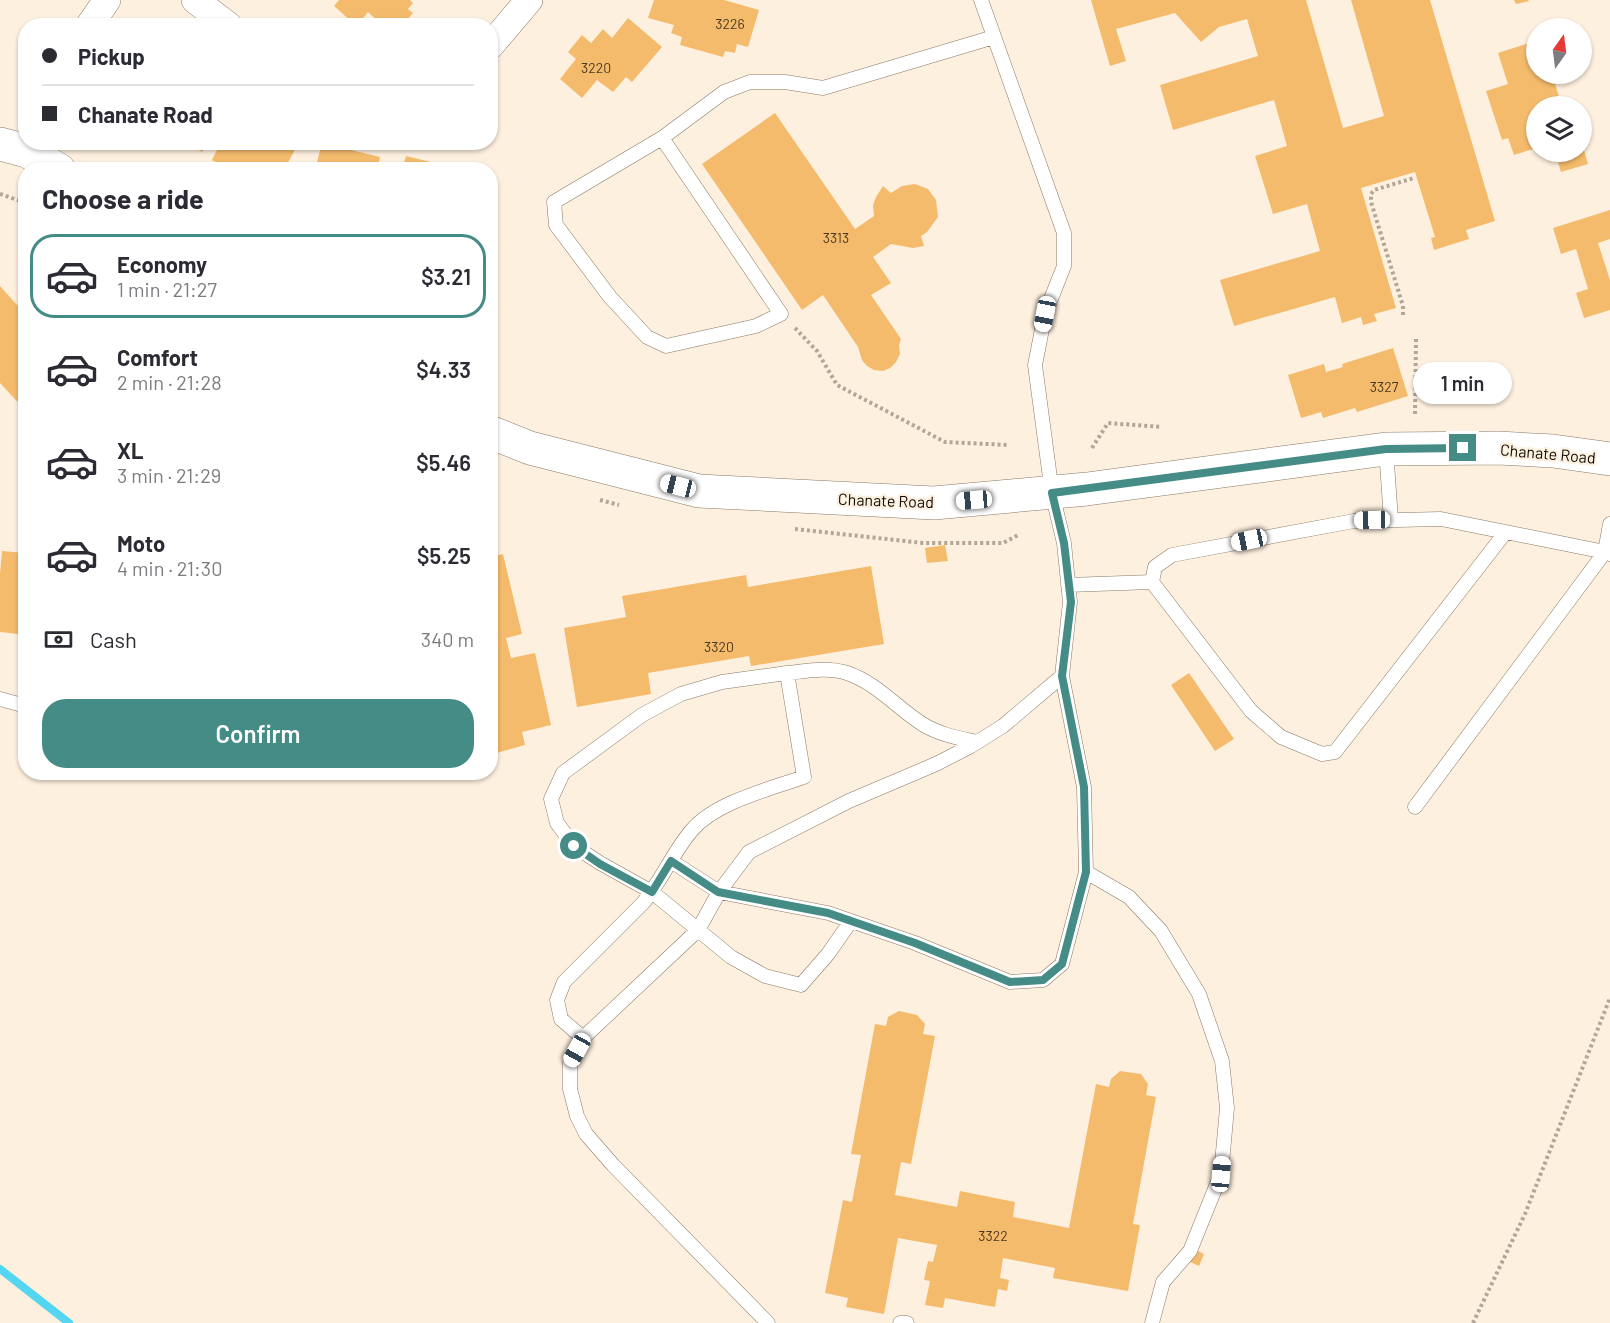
<!DOCTYPE html>
<meta charset="utf-8">
<style>
body{margin:0;font-family:Barlow,sans-serif;background:#f7f7f7;color:#2b2b33;height:100vh;display:flex;flex-direction:column;font-size:22px;white-space:nowrap}
*{box-sizing:border-box;margin:0}
p{font-size:20px;color:#7c7c81}
.icon{flex:none;width:33px;height:33px;fill:none;stroke:currentColor;stroke-width:2;stroke-linecap:round;stroke-linejoin:round}
.map{position:relative;flex:1;overflow:hidden}
.side{position:absolute;left:18px;top:162px;width:480px;height:618px;display:flex;flex-direction:column;background:#fff;border-radius:24px;box-shadow:0 2px 4px #0004}
.side>*{flex:none}
.hud{position:absolute;left:18px;top:18px;width:480px;height:132px;border-radius:24px;box-shadow:0 2px 4px #0004;display:grid;align-content:center;height:132px;padding:0 24px;background:#fff}
.needle{width:39px;rotate:14deg}
.tools{position:absolute;left:1526px;top:18px;display:grid;gap:12px}
.tools a{display:grid;place-items:center;width:66px;height:66px;border-radius:50%;background:#fff;box-shadow:0 2px 4px #0004;font-size:30px}
.end{position:absolute;width:27px;height:27px;margin:-14px;border:8px solid #458c86;background:#fff;box-shadow:0 0 0 3px #fff}
.from{border-radius:50%}
.bubble{position:absolute;height:42px;border-radius:21px;background:#fff;box-shadow:0 2px 4px #0004;font-size:20px;font-weight:600;line-height:42px;text-align:center}
.car{position:absolute;width:18px;height:36px;margin:-18px -9px;border-radius:8px;box-shadow:0 0 4px 2px #0007;background:linear-gradient(#fff 24%,#345 0 40%,#fff 0 76%,#345 0 86%,#fff 0)}
.hud b{display:flex;align-items:center;gap:21px;height:57px;font-size:22px}
.hud b+b{border-top:2px solid #e1e1e2}
.hud i{width:15px;height:15px;background:#2b2b33}
ul{padding:0;list-style:none}
li{display:flex;align-items:center;gap:18px;height:84px;margin:0 12px 9px;padding:0 12px;border:3px solid transparent;border-radius:24px}
li div{flex:1}
li b{display:block;font-size:22px}
li em{font-style:normal;font-weight:600}
li.current{border-color:#458c86}
li>.icon{width:54px;height:54px;stroke-width:1.5}
h2{padding:0 24px;font-size:27px;line-height:72px}
.pay{display:flex;align-items:center;gap:15px;height:66px;padding:0 24px;font-size:22px}
.pay p{margin-inline-start:auto}
.button{display:flex;gap:12px;margin-top:auto;padding:12px 24px}
.button a{flex:1;height:69px;border-radius:24px;background:#458c86;color:#fff;font-size:24px;font-weight:600;line-height:69px;text-align:center}
.map>svg:first-child{display:block}
.lines{fill:none;stroke-linecap:round;stroke-linejoin:round}
.stream{stroke:#55d6f0;stroke-width:8}
.building{fill:#f5bb6c}
.lane-casing{stroke:#887965;stroke-width:15}
.street-casing{stroke:#887965;stroke-width:28}
.secondary-casing{stroke:#887965;stroke-width:34}
.path{stroke:#b1a698;stroke-width:4;stroke-dasharray:3 3;stroke-linecap:butt}
.lane{stroke:#fff;stroke-width:14}
.street{stroke:#fff;stroke-width:27}
.secondary{stroke:#fff;stroke-width:33}
.route{stroke:#458c86;stroke-width:8}
.labels{text-anchor:middle;dominant-baseline:central;stroke-width:4.5;stroke-linejoin:round;paint-order:stroke}
.number-label{font-size:14px;fill:#4a381f}
.street-label{font-size:16px;fill:#110c05;stroke:#fef0df}
</style>
<div class="map">
<svg width="1610" height="1323" viewBox="0 0 1610 1323">
<rect width="100%" height="100%" fill="#fef0df"/>
<g class="lines">
<path class="stream" d="M0 1269 69 1323"/>
</g>
<path class="building" d="M339 0H410L413 3 408 9 413 13 402 26H383L368 12 361 21 357 18 352 22 334 6Z
M654 0H724L759 10 748 47 737 44 735 53 725 51 723 57 680 45 682 37 671 33 674 25 648 18Z
M1091 0H1306L1343 128 1384 116 1351 0H1430L1495 221 1466 230 1469 239 1434 250 1431 238 1435 237 1415 172 1361 188 1396 308 1374 314 1377 321 1363 325 1361 317 1342 323 1335 297 1234 326 1220 280 1320 251 1307 204 1273 214 1255 156 1287 146 1274 100 1173 130 1160 85 1258 56 1247 19 1219 27 1201 42 1175 13 1116 29 1126 61 1110 66Z
M1514 0H1528L1529 1 1516 4Z
M628 18 662 47 632 82 626 77 613 92 597 80 582 98 560 79 576 59 568 52 582 35 591 43 603 29 612 38Z
M1529 43 1533 57 1536 56V74H1560L1563 82 1555 84 1562 106H1536V148L1514 155 1508 138 1502 140 1486 91 1508 84 1498 53Z
M775 113 855 229 874 216 873 205 876 197 883 186 891 193 902 186 915 184 928 189 936 200 938 217 927 232 921 236 924 246 913 248 891 244 873 257 891 283 871 295 901 339 899 345 900 354 896 362 890 368 883 371 874 370 867 366 862 360 858 347 823 295 802 310 702 164Z
M186 142H208L202 152Z
M221 142H299L284 170H230L212 160Z
M322 143 380 157 377 170H315Z
M1582 143 1588 164 1561 172 1555 152H1581Z
M406 156 459 169V170H402Z
M1610 210V239L1598 243 1610 280V310L1584 318 1576 293 1588 289 1576 249 1561 254 1553 228Z
M0 286 26 315V411L0 383Z
M1393 348 1408 396 1357 412 1355 408 1323 418 1321 412 1301 418 1288 375 1324 364 1326 372 1343 367 1342 364Z
M945 545 948 561 927 563 925 548Z
M2 551 26 553V635L0 632V574Z
M503 554 522 634 506 638 511 658 535 653 551 725 522 732 525 745 490 755V557Z
M871 566 884 644 751 666 749 656 648 673 651 694 577 707 564 628 626 617 622 596 746 575 748 587Z
M1189 673 1234 739 1215 751 1171 685Z
M899 1011 917 1015 925 1024 923 1034 935 1036 911 1164 901 1162 895 1195 957 1207 960 1191 1015 1202 1013 1217 1069 1228 1096 1084 1109 1087 1111 1079 1120 1071 1141 1074 1148 1084 1146 1095 1156 1097 1133 1224 1140 1225 1128 1291 1053 1278 1055 1268 1003 1258 1000 1278 1009 1280 1007 1291 998 1289 995 1307 945 1298 943 1308 925 1305 930 1281 924 1280 928 1261 933 1262 937 1245 898 1238 884 1314 846 1307 848 1298 825 1293 843 1200 852 1202 861 1155 851 1154 875 1024 886 1026 888 1017Z
M1194 1249 1204 1254 1199 1266 1188 1261Z"/>
<g class="lines">
<g class="lane-casing">
<path id="lane" d="M981 0 1064 233V266L1045 314 1035 365 1052 493 1064 543 1070 602 1062 676
M662 138 781 314 756 326 666 346 647 337 610 297 556 225 554 202 662 138 724 92 750 82H785L823 88 994 37
M1386 449 1391 520
M1505 533 1335 752 1322 754 1281 737 1251 711 1152 582 1155 567 1172 555 1354 521 1441 519 1605 552 1610 554
M1068 585 1152 582
M787 673C807 671 828 667 847 673 877 683 898 709 924 725 941 735 959 738 977 742
M0 699 26 706
M1415 807 1605 552 1610 524
M671 861 719 892 828 913 915 943 1010 982 1043 980 1062 964 1086 872 1084 787 1062 676 1003 726 971 746 936 764 849 801 749 852 719 892 698 930 583 1038 570 1063V1089L577 1116 586 1134 613 1165 768 1323
M1086 872 1129 897 1161 931 1199 994 1222 1061 1227 1108 1221 1174 1190 1251 1163 1282 1152 1323
M583 1038 561 1019 557 1000 564 982 643 903C662 880 673 852 692 830 716 802 770 789 804 777L787 673 722 682 681 694 642 715 563 773 551 799 557 823 574 846 600 863 652 892 731 957 765 976 801 985 828 954 851 921
M900 1323H907"/>
</g>
<g class="street-casing">
<path id="street" d="M195 0 229 26
M89 26 107 0
M490 46 529 0"/>
</g>
<g class="secondary-casing">
<path id="secondary" d="M0 144 27 151 59 170
M490 432 530 448 699 491 934 503 1087 489 1386 449 1498 448 1553 451 1610 459"/>
</g>
<path class="path" d="M0 194 26 203
M1403 315V306L1371 202V194L1374 190 1414 178
M795 328 817 351 837 385 945 442 1008 445
M1415 414 1416 339
M1092 448 1108 423 1162 427
M600 500 619 505
M795 529 923 543H1003L1020 534
M1473 1323 1525 1214 1610 998"/>
<use href="#lane" class="lane"/>
<use href="#street" class="street"/>
<use href="#secondary" class="secondary"/>
</g>
<g class="lines">
<path class="route" d="M574 846 600 864 652 892 671 861 718 892 828 913 915 943 1010 982 1043 980 1062 964 1086 872 1084 787 1062 676 1071 602 1064 543 1052 493 1386 449 1463 448"/>
</g>
<g class="labels">
<g class="number-label">
<text x="730" y="23">3226</text>
<text x="596" y="67">3220</text>
<text x="836" y="237">3313</text>
<text x="1384" y="386">3327</text>
<text x="719" y="646">3320</text>
<text x="993" y="1235">3322</text>
</g>
<g class="street-label">
<text transform="translate(1548 453) rotate(5)">Chanate Road</text>
<text transform="translate(886 500) rotate(2)">Chanate Road</text>
</g>
</g>
</svg>
<div class="tools">
<a><svg class="needle" viewBox="-14 -14 28 28"><path d="M0-13l5 13h-10z" fill="#e53935"/><path d="M0 13l5-13h-10z" fill="#7c7c81"/></svg></a>
<a><svg class="icon" aria-label="layers" viewBox="0 0 24 24"><path d="M12 4l9 5-9 5-9-5zM3 14l9 5 9-5"/></svg></a>
</div>
<i class="end from" style="left:574px;top:846px"></i>
<i class="end" style="left:1463px;top:448px"></i>
<div class="bubble" style="left:1413px;top:362px;width:99px">1 min</div>
<i class="car" style="left:1045px;top:314px;rotate:191deg"></i>
<i class="car" style="left:678px;top:486px;rotate:284deg"></i>
<i class="car" style="left:974px;top:500px;rotate:265deg"></i>
<i class="car" style="left:1372px;top:520px;rotate:269deg"></i>
<i class="car" style="left:1249px;top:540px;rotate:258deg"></i>
<i class="car" style="left:577px;top:1050px;rotate:209deg"></i>
<i class="car" style="left:1221px;top:1174px;rotate:5deg"></i>
<div class="hud">
<b><i class="from"></i>Pickup</b>
<b><i></i>Chanate Road</b>
</div>
<section class="side">
<h2>Choose a ride</h2>
<ul>
<li class="current"><svg class="icon" aria-label="car" viewBox="0 0 24 24"><path d="M5 17H2v-5l4-1 3-4h7l3 4 3 1v5h-3M9 17h6M6 11h13"/><circle cx="7" cy="17" r="2"/><circle cx="17" cy="17" r="2"/></svg><div><b>Economy</b><p>1 min · 21:27</p></div><em>$3.21</em></li>
<li><svg class="icon" aria-label="car" viewBox="0 0 24 24"><path d="M5 17H2v-5l4-1 3-4h7l3 4 3 1v5h-3M9 17h6M6 11h13"/><circle cx="7" cy="17" r="2"/><circle cx="17" cy="17" r="2"/></svg><div><b>Comfort</b><p>2 min · 21:28</p></div><em>$4.33</em></li>
<li><svg class="icon" aria-label="car" viewBox="0 0 24 24"><path d="M5 17H2v-5l4-1 3-4h7l3 4 3 1v5h-3M9 17h6M6 11h13"/><circle cx="7" cy="17" r="2"/><circle cx="17" cy="17" r="2"/></svg><div><b>XL</b><p>3 min · 21:29</p></div><em>$5.46</em></li>
<li><svg class="icon" aria-label="car" viewBox="0 0 24 24"><path d="M5 17H2v-5l4-1 3-4h7l3 4 3 1v5h-3M9 17h6M6 11h13"/><circle cx="7" cy="17" r="2"/><circle cx="17" cy="17" r="2"/></svg><div><b>Moto</b><p>4 min · 21:30</p></div><em>$5.25</em></li>
</ul>
<div class="pay"><svg class="icon" aria-label="cash" viewBox="0 0 24 24"><path d="M3 7h18v10H3z"/><circle cx="12" cy="12" r="2"/></svg>Cash<p>340 m</p></div>
<div class="button"><a>Confirm</a></div>
</section>
</div>
